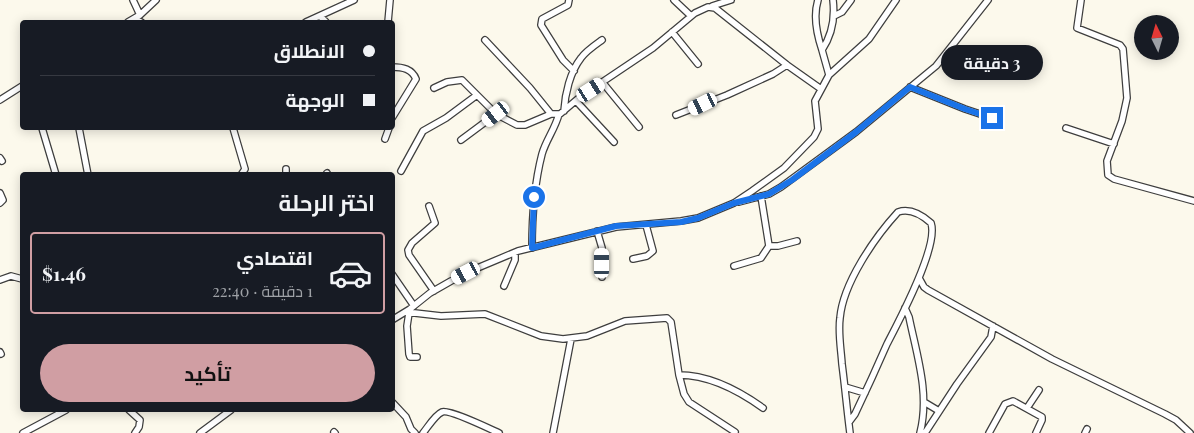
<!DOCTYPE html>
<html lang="ar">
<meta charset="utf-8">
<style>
body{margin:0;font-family:"Playfair Display",Cairo,serif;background:#242831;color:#f1f3f6;direction:rtl;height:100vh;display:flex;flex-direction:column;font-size:19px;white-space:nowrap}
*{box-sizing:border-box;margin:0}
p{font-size:16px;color:#9ea1a6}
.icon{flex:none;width:28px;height:28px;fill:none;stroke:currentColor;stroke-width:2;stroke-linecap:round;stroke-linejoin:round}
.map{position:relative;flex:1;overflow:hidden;direction:ltr}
.drawer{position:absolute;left:20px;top:172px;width:375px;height:240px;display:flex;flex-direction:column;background:#171b24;border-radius:5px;box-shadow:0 2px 12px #0003;direction:rtl}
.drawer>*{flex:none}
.hud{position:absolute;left:20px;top:20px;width:375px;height:110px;border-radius:5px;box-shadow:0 2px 12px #0003;direction:rtl;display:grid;align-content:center;height:110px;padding:0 20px;background:#171b24}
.needle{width:32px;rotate:355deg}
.tools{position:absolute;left:1134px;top:15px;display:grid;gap:10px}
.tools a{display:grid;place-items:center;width:45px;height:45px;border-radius:50%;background:#171b24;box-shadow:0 2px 12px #0003;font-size:25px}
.end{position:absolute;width:22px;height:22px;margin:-11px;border:6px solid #1a73e8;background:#fff;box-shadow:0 0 0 2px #fff}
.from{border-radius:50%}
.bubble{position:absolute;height:35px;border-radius:18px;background:#171b24;box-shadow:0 2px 12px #0003;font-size:16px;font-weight:700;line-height:35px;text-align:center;direction:rtl}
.car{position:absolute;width:15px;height:30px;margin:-15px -8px;border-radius:6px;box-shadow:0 0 4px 1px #0007;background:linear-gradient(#fff 24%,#345 0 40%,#fff 0 76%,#345 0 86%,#fff 0)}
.hud b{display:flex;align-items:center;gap:18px;height:48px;font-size:19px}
.hud b+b{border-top:1px solid #363941}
.hud i{width:12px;height:12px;background:#f1f3f6}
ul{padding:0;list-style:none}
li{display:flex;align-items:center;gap:15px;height:82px;margin:0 10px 8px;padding:0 10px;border:2px solid #363941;border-radius:5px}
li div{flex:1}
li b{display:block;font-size:19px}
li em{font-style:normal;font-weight:700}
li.current{border-color:#d09ea3}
li>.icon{width:45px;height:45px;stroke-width:1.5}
h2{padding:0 20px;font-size:22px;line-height:60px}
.action{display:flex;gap:10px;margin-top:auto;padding:10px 20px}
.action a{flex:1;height:58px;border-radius:30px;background:#d09ea3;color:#111;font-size:20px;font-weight:700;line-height:58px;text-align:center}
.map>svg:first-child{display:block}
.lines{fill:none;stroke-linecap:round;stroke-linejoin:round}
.minor-casing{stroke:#3e3e3e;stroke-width:8}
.minor{stroke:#fff;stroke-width:5.5}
.route{stroke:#1a73e8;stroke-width:6}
</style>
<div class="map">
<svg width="1194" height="433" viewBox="0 0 1194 433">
<rect width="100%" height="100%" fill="#fcf9ec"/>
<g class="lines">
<g class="minor-casing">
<path id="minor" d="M569 0 568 5 542 19 541 25 563 60 574 71
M674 0 691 16
M818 0C813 16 817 35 822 50
M1081 0 1077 28 1120 45 1123 49 1127 98 1122 121 1107 161 1108 175 1114 179 1194 201
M712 6 731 0
M140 15 156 0
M320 16 326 22
M834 16 842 12 851 0
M134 19 141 22
M128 22 140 15 133 0
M306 22 354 0
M388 22 390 0
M672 32 698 64
M485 40 530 88 551 114
M392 67C403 67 412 69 416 79L392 118
M829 75 822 50C832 35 835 17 833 0
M603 83 639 127
M910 87 965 109 992 118
M434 88 447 82 462 80 477 95
M0 100 22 86
M576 101 614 142
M564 111C565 94 570 72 581 58 586 51 595 45 602 40
M676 115 727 95 773 74 787 65
M42 128 56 175
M79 128 88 175
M233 128 245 169 241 175
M1066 128 1114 144
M385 139 389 128
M461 140 496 114
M0 158 2 161
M286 169V175
M401 171 423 131 446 118 477 95 496 114 517 125H525L551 114H560L580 97 653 48 695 13 708 7 715 8 787 65 821 89
M327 173 328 175
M0 193 3 200 0 203
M761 196 769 246H778L797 241
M739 202 769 194 781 187 856 132 936 66 988 0
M429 206 435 223 412 243 408 250 409 255 434 291
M597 231 602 248V277
M532 248C532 216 534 185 542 154 546 140 555 129 559 114
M633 259 647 256 653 251 646 225
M734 266 761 258 769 246
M392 274 414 306
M919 278 924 287 928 290 1052 359 1165 414 1176 420 1190 433
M0 280 11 276 22 279
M504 286 515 260V253
M905 308 909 317C917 356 930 394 920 433
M406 312 441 316 485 314 541 336 563 339 587 336 625 321 667 318 671 322 679 375C710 375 738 390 763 408
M409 313 407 326 409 354 410 357H417
M392 320 410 309 430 293 451 281 475 269 518 251 616 227 681 221 698 218 734 203 752 191 784 168 814 137 818 129 815 101 829 75 869 39 896 0
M0 352 1 354
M679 375 684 394 689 402 735 432
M845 387 865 393
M392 402 406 417 411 429 415 433
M924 402 939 411
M1027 408 1039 390
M129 410 140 420 139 427 135 433
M849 422 855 414C866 391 877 367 887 344 899 321 939 246 931 223 922 215 910 208 898 212 875 237 843 283 840 318 838 333 841 349 842 364 845 387 847 410 850 433
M334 432 335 433
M23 433 66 410
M200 433 231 410
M423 433C428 427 435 415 442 412 449 409 490 429 499 433
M553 433 571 339
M925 433 957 384 991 337 993 326
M989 433 1005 404 1013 401 1042 417V420L1036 433
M1085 433 1087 429"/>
</g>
<use href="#minor" class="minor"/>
</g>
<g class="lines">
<path class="route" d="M534 197 532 248 616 226 681 222 698 218 734 203 769 194 792 180 856 132 910 87 965 109 992 118"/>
</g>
</svg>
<div class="tools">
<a><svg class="needle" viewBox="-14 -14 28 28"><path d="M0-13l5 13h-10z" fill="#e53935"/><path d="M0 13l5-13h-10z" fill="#9ea1a6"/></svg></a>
</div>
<i class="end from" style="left:534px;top:197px"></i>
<i class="end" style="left:992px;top:118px"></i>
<div class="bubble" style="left:941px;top:45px;width:102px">3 دقيقة</div>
<i class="car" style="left:591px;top:90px;rotate:57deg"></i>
<i class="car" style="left:703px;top:104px;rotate:244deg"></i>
<i class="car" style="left:496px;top:114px;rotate:232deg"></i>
<i class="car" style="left:602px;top:263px;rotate:0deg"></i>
<i class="car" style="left:466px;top:273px;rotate:242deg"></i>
<div class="hud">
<b><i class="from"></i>الانطلاق</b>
<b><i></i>الوجهة</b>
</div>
<section class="drawer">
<h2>اختر الرحلة</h2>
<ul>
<li class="current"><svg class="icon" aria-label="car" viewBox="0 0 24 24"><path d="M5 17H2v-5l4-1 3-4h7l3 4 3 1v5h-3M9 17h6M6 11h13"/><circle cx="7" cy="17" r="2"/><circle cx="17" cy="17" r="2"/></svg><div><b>اقتصادي</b><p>1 دقيقة · 22:40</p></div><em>$1.46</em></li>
</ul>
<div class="action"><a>تأكيد</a></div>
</section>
</div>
